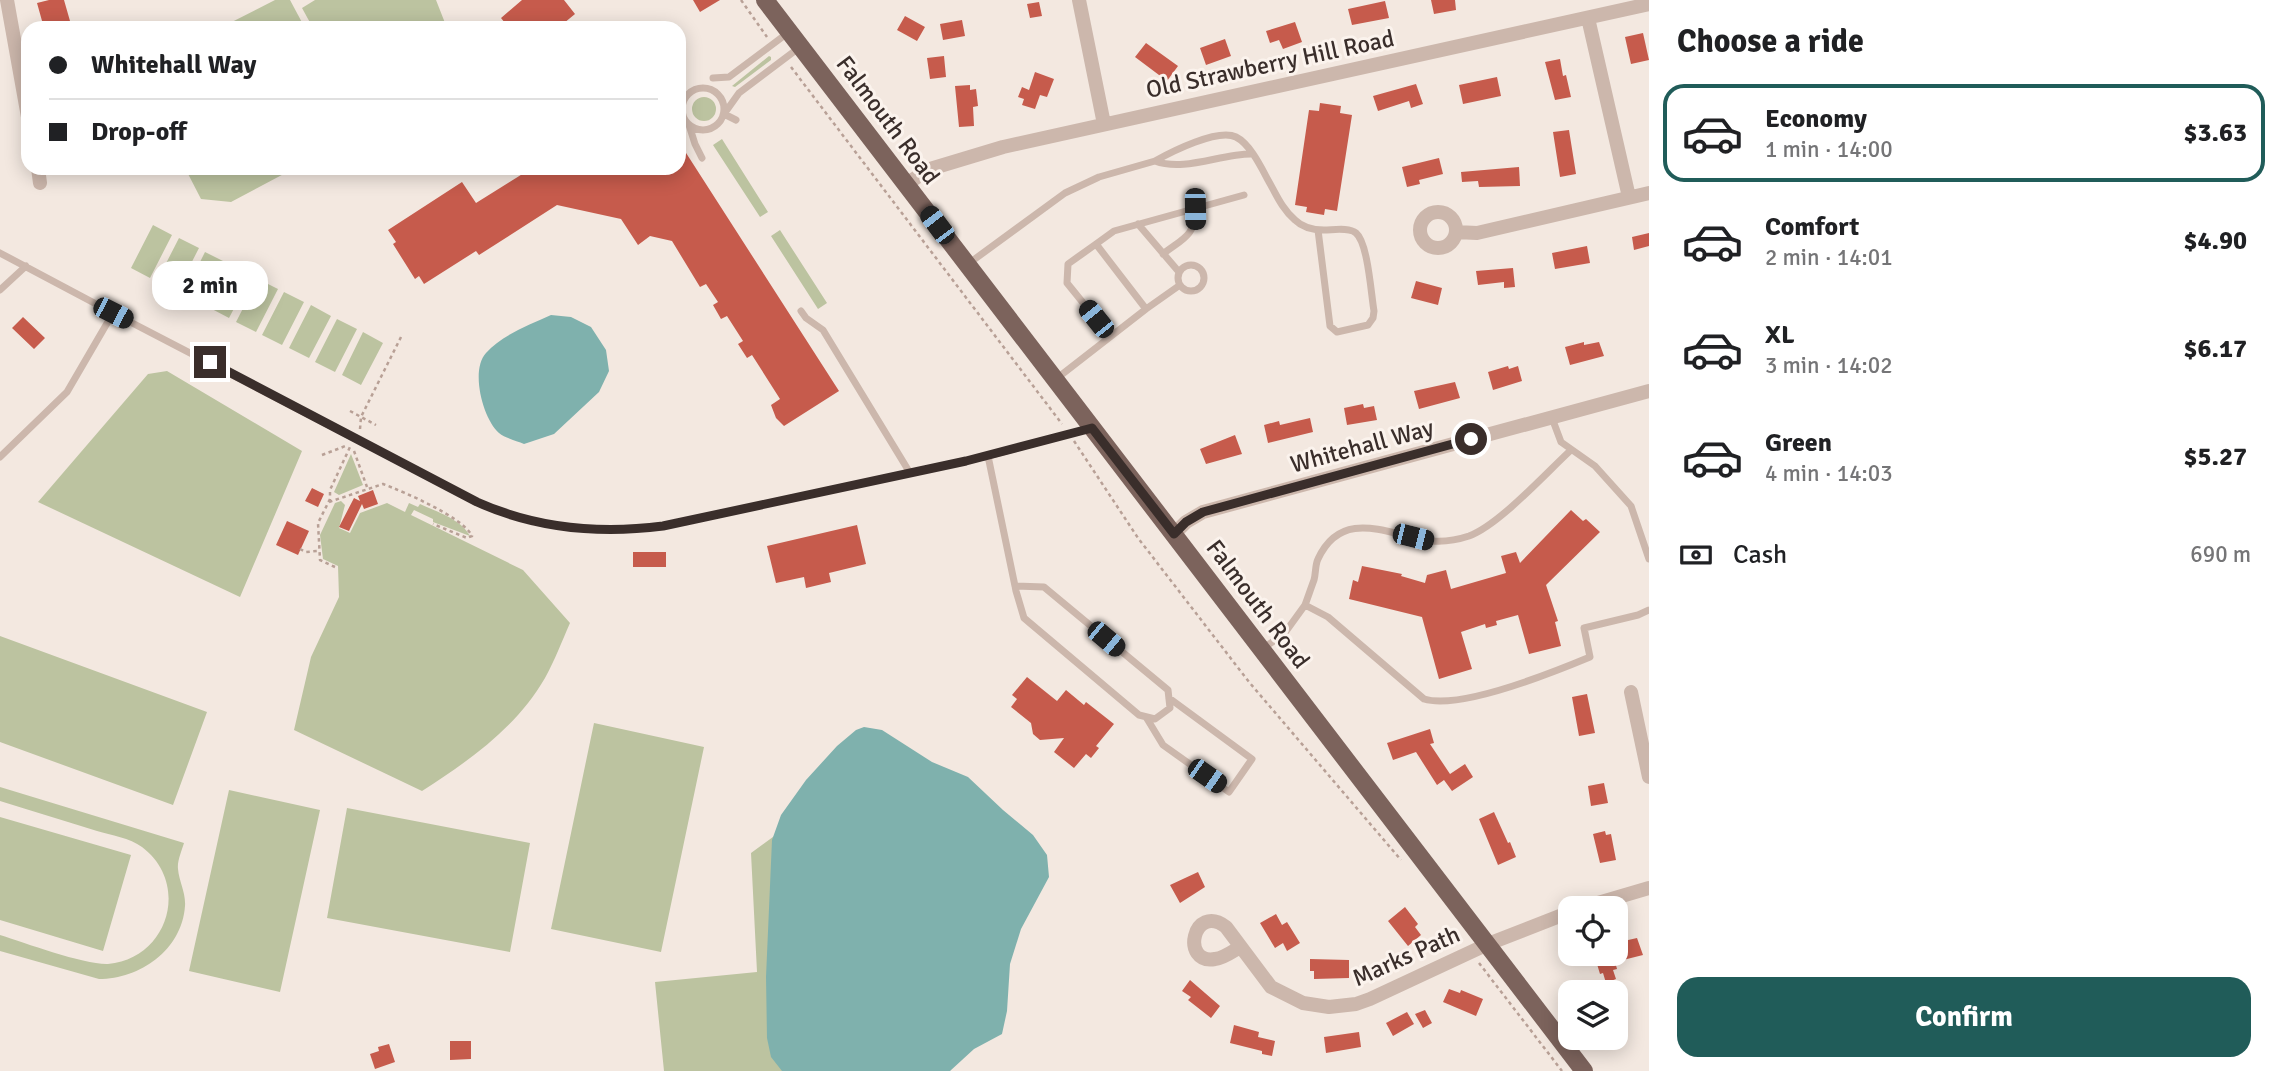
<!DOCTYPE html>
<meta charset="utf-8">
<style>
body{margin:0;font-family:Signika,sans-serif;background:#f6f6f6;color:#202124;height:100vh;display:flex;flex-direction:column;font-size:26px;white-space:nowrap}
*{box-sizing:border-box;margin:0}
p{font-size:23px;color:#757577}
.icon{flex:none;width:38px;height:38px;fill:none;stroke:currentColor;stroke-width:2;stroke-linecap:round;stroke-linejoin:round}
.map{position:relative;flex:1;overflow:hidden}
.side{display:flex;flex-direction:column;background:#fff;width:630px}
.side>*{flex:none}
.top-card{position:absolute;left:21px;top:21px;width:665px;height:154px;border-radius:21px;box-shadow:0 4px 18px #0003;display:grid;align-content:center;height:154px;padding:0 28px;background:#fff}
.tools{position:absolute;left:1558px;top:896px;display:grid;gap:14px}
.tools a{display:grid;place-items:center;width:70px;height:70px;border-radius:14px;background:#fff;box-shadow:0 4px 18px #0003;font-size:35px}
.end{position:absolute;width:32px;height:32px;margin:-16px;border:9px solid #3a2e2b;background:#fff;box-shadow:0 0 0 4px #fff}
.from{border-radius:50%}
.bubble{position:absolute;height:49px;border-radius:21px;background:#fff;box-shadow:0 4px 18px #0003;font-size:23px;font-weight:700;line-height:49px;text-align:center}
.car{position:absolute;width:21px;height:42px;margin:-21px -10px;border-radius:9px;box-shadow:0 0 5px 2px #0007;background:linear-gradient(#222 24%,#8ab4d8 0 40%,#222 0 76%,#8ab4d8 0 86%,#222 0)}
.top-card b{display:flex;align-items:center;gap:24px;height:66px;font-size:26px}
.top-card b+b{border-top:2px solid #e0e0e0}
.top-card i{width:18px;height:18px;background:#202124}
ul{padding:0;list-style:none}
li{display:flex;align-items:center;gap:21px;height:98px;margin:0 14px 10px;padding:0 14px;border:4px solid transparent;border-radius:21px}
li div{flex:1}
li b{display:block;font-size:26px}
li em{font-style:normal;font-weight:700}
li.selected{border-color:#205c59}
li>.icon{width:63px;height:63px;stroke-width:1.5}
h2{padding:0 28px;font-size:32px;line-height:84px}
.pay{display:flex;align-items:center;gap:18px;height:77px;padding:0 28px;font-size:26px}
.pay p{margin-inline-start:auto}
.button{display:flex;gap:14px;margin-top:auto;padding:14px 28px}
.button a{flex:1;height:80px;border-radius:21px;background:#205c59;color:#fff;font-size:28px;font-weight:700;line-height:80px;text-align:center}
main{display:flex;flex:1;min-height:0}
.map>svg:first-child{display:block}
.green{fill:#bcc3a0}
.water{fill:#7fb1ad}
.building{fill:#c65b4c}
.lines{fill:none;stroke-linecap:round;stroke-linejoin:round}
.path{stroke:#b8a096;stroke-width:2.5;stroke-dasharray:3.5 3.5;stroke-linecap:butt}
.service{stroke:#ccb7ac;stroke-width:7}
.minor{stroke:#ccb7ac;stroke-width:14}
.primary{stroke:#7c635c;stroke-width:18}
.route{stroke:#3a2e2b;stroke-width:9}
.labels{text-anchor:middle;dominant-baseline:central;stroke-width:6;stroke-linejoin:round;paint-order:stroke}
.street-label{font-size:24px;fill:#3a2e2b;stroke:#fbf3ed}
</style>
<main>
<div class="map">
<svg width="1649" height="1071" viewBox="0 0 1649 1071">
<rect width="100%" height="100%" fill="#f3e8e0"/>
<path class="green" d="M275 0H290L305 28H220Z
M315 0H436L447 28H313L302 8Z
M769 56 771 57V60L735 87 732 86Z
M692 109a12 12 0 1 1 24 0a12 12 0 1 1-24 0Z
M722 139 768 212 760 217 713 145Z
M185 168H295L231 202 201 199Z
M153 225 172 235 150 278 131 268Z
M780 230 827 303 818 309 771 236Z
M179 238 199 248 177 291 157 281Z
M205 252 225 262 203 305 184 294Z
M232 265 251 276 229 318 210 308Z
M258 279 278 289 256 332 236 322Z
M284 292 304 302 282 345 262 335Z
M311 305 331 316 309 358 289 348Z
M337 319 357 329 335 372 315 362Z
M363 332 383 343 361 385 342 375Z
M167 371 302 451 240 597 38 502 148 374Z
M351 454 363 485 339 495 334 492Z
M341 501 345 505 339 528 350 533 360 513 387 503 405 512 409 503 418 507 420 504C437 512 461 519 470 536L433 522V519L414 510 411 515 523 570 570 623C562 641 555 660 545 678 516 728 470 760 422 791L294 730 311 657 339 597 338 566 323 559 320 535 335 503Z
M0 636 207 712 173 805 0 742Z
M594 723 704 747 661 952 551 929Z
M901 743 941 1071H664L655 982 757 972 751 853Z
M0 787 184 843C182 850 177 861 178 869 179 881 186 893 185 906 182 950 140 979 99 979L0 951V935C25 943 85 965 108 964 168 959 191 884 142 847 130 838 111 835 97 831 65 821 32 811 0 801Z
M229 790 320 810 280 992 189 971Z
M347 808 530 843 510 952 327 918Z
M0 817 131 855 103 951 0 920Z"/>
<path class="water" d="M551 315 571 317 591 327 606 350 609 371 599 392 554 434 524 444C517 441 505 438 499 433 483 419 470 370 486 353 502 335 529 325 551 315Z
M864 727 882 730 932 762 968 777 1003 810 1033 835 1047 855 1049 877 1021 929 1010 964 1007 1011 1002 1034 974 1049 950 1071H782L771 1057 767 1038 766 977 772 840 781 815 806 780 837 746 856 730Z"/>
<path class="building" d="M49 0H64L72 28H44L37 3Z
M522 0H564L575 14 558 28H509L501 18Z
M693 0H720L700 12Z
M1431 0H1455L1456 10 1434 14Z
M1385 1 1389 18 1352 25 1348 9Z
M1039 2 1042 16 1030 18 1027 4Z
M905 16 925 27 917 41 897 30Z
M962 20 965 36 943 40 940 24Z
M1295 22 1302 42 1283 49 1279 40 1270 43 1266 31Z
M1643 33 1649 60 1631 64 1625 37Z
M1225 39 1231 56 1206 65 1200 48Z
M1146 43 1178 66 1167 81 1135 57Z
M944 56 946 77 930 79 927 58Z
M1560 59 1563 76 1566 75 1571 97 1555 100 1545 62Z
M1035 72 1054 79 1047 97 1040 95 1035 109 1022 105 1024 99 1018 97 1022 87 1029 90Z
M1497 77 1501 96 1463 104 1459 85Z
M1416 84 1423 104 1411 108 1409 101 1378 111 1373 96Z
M970 85V90L976 89 978 106 973 107 974 126 959 127 955 86Z
M1320 103 1341 106 1340 113 1352 115 1337 211 1325 209 1324 215 1306 212 1307 207 1295 205 1309 110 1319 111Z
M1569 130 1576 174 1560 177 1553 132Z
M679 142 839 391 784 426 776 418 771 405 780 399 752 355 747 358 738 344 743 341 727 316 721 319 713 305 718 302 706 284 700 287 672 241 650 236 638 245 621 219 557 205 479 255 476 251 424 284 419 276 415 279 393 244 396 242 388 230 462 182 476 203 532 168H679Z
M1439 158 1443 174 1419 180 1420 184 1407 187 1402 167Z
M1519 167 1520 186 1479 187 1478 181 1462 182 1461 172Z
M1649 233V246L1634 250 1632 237Z
M1587 246 1590 263 1555 269 1552 253Z
M1513 268 1515 287 1504 288V282L1478 285 1476 271Z
M1416 281 1442 288 1438 305 1411 298Z
M23 317 45 338 34 349 12 328Z
M1584 342V345L1599 342 1604 356 1570 365 1565 347Z
M1508 366 1509 369 1518 366 1522 381 1493 390 1488 372Z
M1455 382 1460 398 1419 409 1414 391Z
M1363 404 1364 408 1374 406 1377 420 1347 425 1344 408Z
M1310 418 1313 432 1268 443 1264 425 1279 421 1280 425Z
M1235 435 1242 454 1206 464 1200 449Z
M312 488 324 494 318 507 305 501Z
M373 490 378 504 364 509 362 504 349 531 339 527 354 498 360 501 358 496Z
M1571 510 1583 521 1586 519 1600 532 1546 585 1558 621 1555 622 1561 646 1529 654 1518 615 1496 621 1497 625 1486 628 1485 624 1461 632 1472 669 1439 679 1422 617 1349 599 1353 580 1358 582 1362 566 1402 574 1401 576 1425 583 1427 575 1446 570 1451 589 1506 573 1501 556 1516 552 1520 563Z
M287 521 309 531 298 555 276 545Z
M857 525 866 564 829 573 831 582 806 588 804 577 776 583 767 546Z
M633 552H666V567H633Z
M1027 677 1057 701 1066 690 1084 705 1086 702 1114 724 1096 746 1099 748 1091 758 1086 754 1074 768 1054 752 1064 738 1040 740 1033 734 1031 723 1011 707 1017 699 1012 695Z
M1587 694 1595 733 1579 736 1572 697Z
M1430 729 1434 743 1430 744 1450 774 1465 764 1473 777 1452 791 1444 780 1437 785 1416 752 1393 760 1387 743Z
M1604 783 1608 803 1591 806 1588 786Z
M1494 812 1508 843 1510 842 1516 857 1498 865 1479 819Z
M1605 831 1606 835 1611 834 1616 860 1600 863 1593 834Z
M1198 872 1205 887 1180 903 1170 885Z
M1405 907 1418 924 1415 927 1421 935 1408 946 1388 921Z
M1276 914 1282 925 1287 922 1300 943 1287 951 1283 943 1275 948 1260 923Z
M1637 938 1643 955 1615 962V943Z
M1594 954H1613L1617 969 1613 970 1616 979 1606 983 1603 973 1600 974Z
M1310 959 1349 960V978L1314 979V971H1310Z
M1190 980 1220 1006 1211 1018 1188 1000 1191 997 1182 991Z
M1449 989 1460 993 1461 990 1483 999 1476 1016 1443 1002Z
M1425 1010 1432 1023 1423 1028 1415 1014Z
M1407 1012 1414 1024 1393 1036 1386 1023Z
M1234 1025 1259 1032 1258 1037 1275 1041 1272 1056 1262 1054V1051L1230 1043Z
M1359 1032 1361 1047 1326 1053 1324 1037Z
M450 1041H471V1059L450 1060Z
M389 1044 395 1062 375 1069 370 1054 379 1051 378 1047Z"/>
<g class="lines">
<path class="path" d="M741 0 767 37
M791 67 1062 424
M350 411 376 425
M360 429 361 417 401 337
M1074 441 1138 538 1249 682 1401 860
M354 451 367 487
M322 455 348 445
M329 502 383 484C404 492 463 517 472 536L467 538 433 524
M300 549 306 552 317 551
M335 567 320 560 318 523 330 499V490L350 447
M1479 963 1562 1071"/>
<path class="service" d="M713 78 729 77 789 32
M682 109a21 21 0 1 1 42 0a21 21 0 1 1-42 0Z
M736 120 724 114 739 93 800 47
M689 125 695 144 702 158
M1251 154C1220 154 1184 172 1155 161 1171 152 1218 128 1236 137 1250 144 1261 167 1268 180 1276 194 1282 209 1295 220 1303 228 1313 230 1324 230 1333 230 1349 227 1356 233 1368 243 1371 294 1374 311L1373 318 1368 325 1337 332 1330 326 1318 230
M1138 224 1179 272
M1096 244 1114 231 1244 195
M0 253 113 313
M1163 254C1182 239 1196 236 1195 209
M968 264 1065 193 1099 177 1155 161
M1178 278a13 13 0 1 1 26 0a13 13 0 1 1-26 0Z
M0 290 26 266
M1146 309 1180 285
M801 311 806 318 823 330 910 473
M1056 379 1146 309 1096 244 1068 264 1067 283 1110 336
M1552 418 1561 442 1595 466 1631 506 1649 559
M1571 450C1546 473 1499 525 1469 536 1457 540 1445 542 1432 541 1392 537 1343 505 1318 559 1315 565 1316 573 1314 580 1311 588 1308 597 1305 605L1328 617 1424 699C1460 710 1554 672 1590 657L1584 628 1638 615 1649 610
M988 456 1015 586 1016 591 1024 618 1139 715 1155 719 1170 708 1168 690 1044 587 1015 586
M0 457 67 392 113 313 477 502C535 528 600 534 663 526L988 456 1091 428
M1262 649 1284 634 1305 605
M1146 717 1163 745 1229 792 1252 759 1169 698"/>
<path class="minor" d="M7 0 28 117
M1079 0 1104 124
M1588 18 1629 197
M38 168 40 183
M906 184 930 169 1003 147 1649 4
M1420 230a18 18 0 1 1 36 0a18 18 0 1 1-36 0Z
M1456 232 1477 233 1649 193
M1174 534 1186 522 1203 512 1649 391
M1631 692 1649 777
M1581 908 1649 888
M1240 947C1233 951 1224 958 1215 959 1180 965 1193 902 1226 927L1271 987 1303 1003 1329 1007 1356 1004 1370 999 1488 944 1570 912"/>
<path class="primary" d="M765 0 1584 1071"/>
</g>
<g class="lines">
<path class="route" d="M210 362 477 502C535 528 600 534 663 526L966 461 1092 428 1174 534 1186 522 1203 512 1471 439"/>
</g>
<g class="labels">
<g class="street-label">
<text transform="translate(1270 64) rotate(-12)">Old Strawberry Hill Road</text>
<text transform="translate(888 120) rotate(53)">Falmouth Road</text>
<text transform="translate(1362 446) rotate(-15)">Whitehall Way</text>
<text transform="translate(1258 604) rotate(53)">Falmouth Road</text>
<text transform="translate(1406 956) rotate(-24)">Marks Path</text>
</g>
</g>
</svg>
<div class="tools">
<a><svg class="icon" aria-label="locate" viewBox="0 0 24 24"><circle cx="12" cy="12" r="6"/><path d="M12 2v4M12 18v4M2 12h4M18 12h4"/></svg></a>
<a><svg class="icon" aria-label="layers" viewBox="0 0 24 24"><path d="M12 4l9 5-9 5-9-5zM3 14l9 5 9-5"/></svg></a>
</div>
<i class="end from" style="left:1471px;top:439px"></i>
<i class="end" style="left:210px;top:362px"></i>
<div class="bubble" style="left:152px;top:261px;width:116px">2 min</div>
<i class="car" style="left:1195px;top:209px;rotate:179deg"></i>
<i class="car" style="left:937px;top:225px;rotate:323deg"></i>
<i class="car" style="left:113px;top:313px;rotate:117deg"></i>
<i class="car" style="left:1096px;top:319px;rotate:321deg"></i>
<i class="car" style="left:1413px;top:537px;rotate:104deg"></i>
<i class="car" style="left:1106px;top:639px;rotate:130deg"></i>
<i class="car" style="left:1207px;top:776px;rotate:125deg"></i>
<div class="top-card">
<b><i class="from"></i>Whitehall Way</b>
<b><i></i>Drop-off</b>
</div>
</div>
<section class="side">
<h2>Choose a ride</h2>
<ul>
<li class="selected"><svg class="icon" aria-label="car" viewBox="0 0 24 24"><path d="M5 17H2v-5l4-1 3-4h7l3 4 3 1v5h-3M9 17h6M6 11h13"/><circle cx="7" cy="17" r="2"/><circle cx="17" cy="17" r="2"/></svg><div><b>Economy</b><p>1 min · 14:00</p></div><em>$3.63</em></li>
<li><svg class="icon" aria-label="car" viewBox="0 0 24 24"><path d="M5 17H2v-5l4-1 3-4h7l3 4 3 1v5h-3M9 17h6M6 11h13"/><circle cx="7" cy="17" r="2"/><circle cx="17" cy="17" r="2"/></svg><div><b>Comfort</b><p>2 min · 14:01</p></div><em>$4.90</em></li>
<li><svg class="icon" aria-label="car" viewBox="0 0 24 24"><path d="M5 17H2v-5l4-1 3-4h7l3 4 3 1v5h-3M9 17h6M6 11h13"/><circle cx="7" cy="17" r="2"/><circle cx="17" cy="17" r="2"/></svg><div><b>XL</b><p>3 min · 14:02</p></div><em>$6.17</em></li>
<li><svg class="icon" aria-label="car" viewBox="0 0 24 24"><path d="M5 17H2v-5l4-1 3-4h7l3 4 3 1v5h-3M9 17h6M6 11h13"/><circle cx="7" cy="17" r="2"/><circle cx="17" cy="17" r="2"/></svg><div><b>Green</b><p>4 min · 14:03</p></div><em>$5.27</em></li>
</ul>
<div class="pay"><svg class="icon" aria-label="cash" viewBox="0 0 24 24"><path d="M3 7h18v10H3z"/><circle cx="12" cy="12" r="2"/></svg>Cash<p>690 m</p></div>
<div class="button"><a>Confirm</a></div>
</section>
</main>
